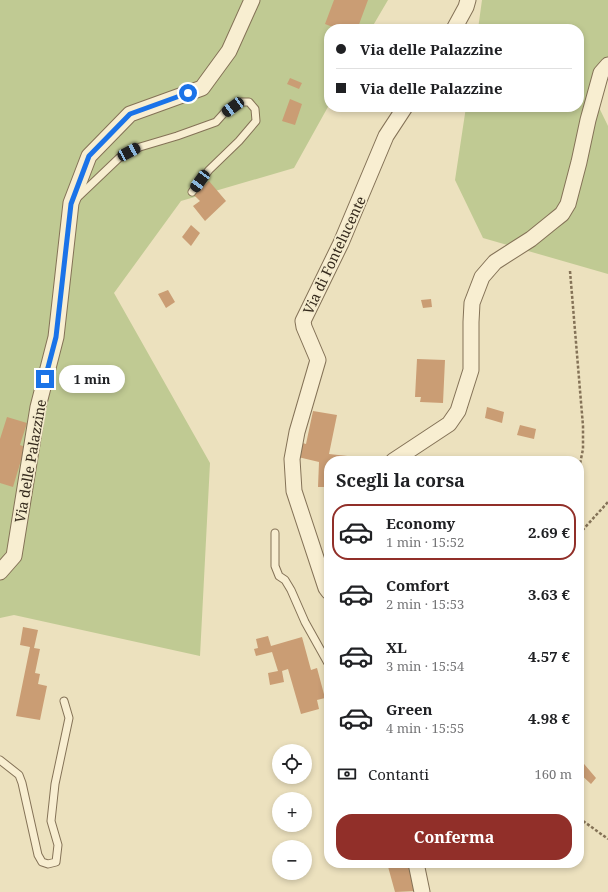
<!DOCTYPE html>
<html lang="it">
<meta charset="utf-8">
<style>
body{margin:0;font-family:"Noto Serif",serif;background:#f2f2f2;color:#202124;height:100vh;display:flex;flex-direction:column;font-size:15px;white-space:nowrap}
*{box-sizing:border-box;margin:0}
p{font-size:13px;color:#757577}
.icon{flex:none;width:22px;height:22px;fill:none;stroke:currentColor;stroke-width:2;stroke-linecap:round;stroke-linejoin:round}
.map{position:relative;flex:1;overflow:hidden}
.panel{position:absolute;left:324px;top:456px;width:260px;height:412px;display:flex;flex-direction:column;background:#fff;border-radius:16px;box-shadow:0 2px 6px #0003}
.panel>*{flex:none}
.banner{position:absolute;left:324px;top:24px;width:260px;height:88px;border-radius:16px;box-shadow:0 2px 6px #0003;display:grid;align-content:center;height:88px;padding:0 12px;background:#fff}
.tools{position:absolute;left:272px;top:744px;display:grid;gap:8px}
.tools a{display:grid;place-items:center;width:40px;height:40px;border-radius:50%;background:#fff;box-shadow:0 2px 6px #0003;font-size:20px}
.end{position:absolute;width:18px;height:18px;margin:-9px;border:5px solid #1a73e8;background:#fff;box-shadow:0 0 0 2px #fff}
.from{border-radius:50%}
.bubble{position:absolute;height:28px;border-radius:14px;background:#fff;box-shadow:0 2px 6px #0003;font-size:13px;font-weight:700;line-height:28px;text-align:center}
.car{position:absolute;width:12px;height:24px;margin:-12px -6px;border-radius:5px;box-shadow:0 0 3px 1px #0007;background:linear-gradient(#222 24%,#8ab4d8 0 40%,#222 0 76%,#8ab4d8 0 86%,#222 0)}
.banner b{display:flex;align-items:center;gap:14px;height:38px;font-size:15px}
.banner b+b{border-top:1px solid #e0e0e0}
.banner i{width:10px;height:10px;background:#202124}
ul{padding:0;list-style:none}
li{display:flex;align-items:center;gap:12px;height:56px;margin:0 8px 6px;padding:0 4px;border:2px solid transparent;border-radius:16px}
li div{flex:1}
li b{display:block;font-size:15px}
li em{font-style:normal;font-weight:700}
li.selected{border-color:#912f29}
li>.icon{width:36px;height:36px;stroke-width:1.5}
h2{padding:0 12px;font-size:18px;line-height:48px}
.pay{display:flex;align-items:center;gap:10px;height:44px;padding:0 12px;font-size:15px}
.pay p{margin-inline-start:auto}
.action{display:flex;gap:8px;margin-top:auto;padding:8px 12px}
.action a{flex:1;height:46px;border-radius:16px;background:#912f29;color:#fff;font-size:16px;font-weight:700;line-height:46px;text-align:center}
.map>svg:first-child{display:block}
.green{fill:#c0ca93}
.building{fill:#ca9d74}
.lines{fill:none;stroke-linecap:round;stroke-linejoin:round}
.service-casing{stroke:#847257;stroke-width:9}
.minor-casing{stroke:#847257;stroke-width:17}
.path{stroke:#847257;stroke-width:2.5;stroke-dasharray:3 2;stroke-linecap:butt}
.service{stroke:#f8eed1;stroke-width:7}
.minor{stroke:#f8eed1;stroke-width:15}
.route{stroke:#1a73e8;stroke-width:5}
.labels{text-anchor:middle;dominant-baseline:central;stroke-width:3.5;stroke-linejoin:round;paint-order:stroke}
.street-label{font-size:14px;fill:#34291c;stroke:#f4ebcd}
</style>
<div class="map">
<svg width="608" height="892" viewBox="0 0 608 892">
<rect width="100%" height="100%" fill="#ece1be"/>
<path class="green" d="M0 0H388L371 29H329V105L294 168 181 201 114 293 210 463 200 656 14 615 0 618Z
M482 0H608V58L589 87 608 126V274L483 238 455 180 466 107H579V29H478Z"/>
<path class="building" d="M334 0H368L358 27 354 26 352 29H338L325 24Z
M365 24 375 29H363Z
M290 78 302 83 299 89 287 84Z
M290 99 302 104 295 125 282 121Z
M209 181 226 201 205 221 193 206 200 201 194 195Z
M191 225 200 233 191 246 182 237Z
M168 290 175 302 166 308 158 294Z
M431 299 432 307 423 308 421 300Z
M417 359 445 360 443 403 420 402 421 397H415Z
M487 407 504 412 502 423 485 418Z
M313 411 337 415 329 454 375 459 374 461H329V487H318L319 462 298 457 299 442 306 444Z
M7 417 27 423 20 445 25 447 13 487 0 483V439Z
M520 425 536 429 534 439 517 435Z
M23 627 38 630 34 648 40 649 35 673 40 674 38 684 47 686 40 720 16 716 30 647 20 645Z
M268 636 271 646 302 637 311 670 317 668 325 698 317 700 319 709 301 714 288 669 282 671 284 682 270 685 268 673 278 671 272 652 256 656 254 649 258 648 256 639Z
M579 758 596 778 591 784 579 773Z
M387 863H411L416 891 395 892Z"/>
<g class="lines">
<g class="service-casing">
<path id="service" d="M77 198 119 158 140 147 177 136 216 122 225 112 240 102H249L255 109 256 121 239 141 209 170 192 192
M275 533V566L279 576 285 580 291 590 305 622 329 665
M0 760 19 775 22 783 38 855 42 862 48 864 56 862 58 845 51 821 55 784 69 718 64 701"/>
</g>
<g class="minor-casing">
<path id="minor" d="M454 29 466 7 468 0
M393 461 449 424 458 411 471 370V322L472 303 482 277 495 262 531 239 552 222 562 214 568 204 579 162 588 120 601 73 608 65
M0 572 14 556 38 407 56 337 71 203 89 156 130 114 202 88 229 51 252 0
M329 592 326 588 294 491 292 459 297 432 318 360 304 327 303 321 341 243 386 136 405 107
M416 863 422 892"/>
</g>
<path class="path" d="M570 271 583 426V449L579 469
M579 534 608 502
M579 818 608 839"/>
<use href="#service" class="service"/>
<use href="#minor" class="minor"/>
</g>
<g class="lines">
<path class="route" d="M45 379 56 337 71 204 89 156 130 114 188 93"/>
</g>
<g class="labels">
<g class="street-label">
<text transform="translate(334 255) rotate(-65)">Via di Fontelucente</text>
<text transform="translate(30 461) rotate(-80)">Via delle Palazzine</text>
</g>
</g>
</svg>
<div class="tools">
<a><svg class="icon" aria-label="locate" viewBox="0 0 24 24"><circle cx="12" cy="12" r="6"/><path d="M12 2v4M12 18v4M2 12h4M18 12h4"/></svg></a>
<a>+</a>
<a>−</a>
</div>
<i class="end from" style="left:188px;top:93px"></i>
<i class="end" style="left:45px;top:379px"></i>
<div class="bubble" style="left:59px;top:365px;width:66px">1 min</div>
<i class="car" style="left:233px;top:107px;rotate:234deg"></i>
<i class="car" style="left:129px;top:152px;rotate:62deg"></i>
<i class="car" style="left:200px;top:181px;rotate:216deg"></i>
<div class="banner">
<b><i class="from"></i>Via delle Palazzine</b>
<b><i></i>Via delle Palazzine</b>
</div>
<section class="panel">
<h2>Scegli la corsa</h2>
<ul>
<li class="selected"><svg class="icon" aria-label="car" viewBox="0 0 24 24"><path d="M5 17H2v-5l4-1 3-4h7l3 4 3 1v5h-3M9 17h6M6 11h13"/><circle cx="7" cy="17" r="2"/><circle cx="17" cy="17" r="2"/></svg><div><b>Economy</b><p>1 min · 15:52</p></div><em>2.69 €</em></li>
<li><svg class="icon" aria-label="car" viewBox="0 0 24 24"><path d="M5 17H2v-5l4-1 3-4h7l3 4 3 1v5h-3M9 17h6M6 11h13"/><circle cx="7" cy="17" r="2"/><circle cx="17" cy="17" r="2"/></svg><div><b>Comfort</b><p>2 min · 15:53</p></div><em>3.63 €</em></li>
<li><svg class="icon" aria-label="car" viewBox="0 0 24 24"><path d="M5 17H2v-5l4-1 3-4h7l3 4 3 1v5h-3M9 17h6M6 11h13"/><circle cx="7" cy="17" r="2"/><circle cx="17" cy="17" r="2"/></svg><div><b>XL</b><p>3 min · 15:54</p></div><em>4.57 €</em></li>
<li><svg class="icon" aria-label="car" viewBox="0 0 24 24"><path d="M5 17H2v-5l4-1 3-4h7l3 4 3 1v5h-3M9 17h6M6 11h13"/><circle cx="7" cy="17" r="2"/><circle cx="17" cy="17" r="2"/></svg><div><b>Green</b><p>4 min · 15:55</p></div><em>4.98 €</em></li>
</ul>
<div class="pay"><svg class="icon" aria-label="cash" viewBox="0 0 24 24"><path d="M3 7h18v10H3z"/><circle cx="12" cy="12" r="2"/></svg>Contanti<p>160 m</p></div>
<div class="action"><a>Conferma</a></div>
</section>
</div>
